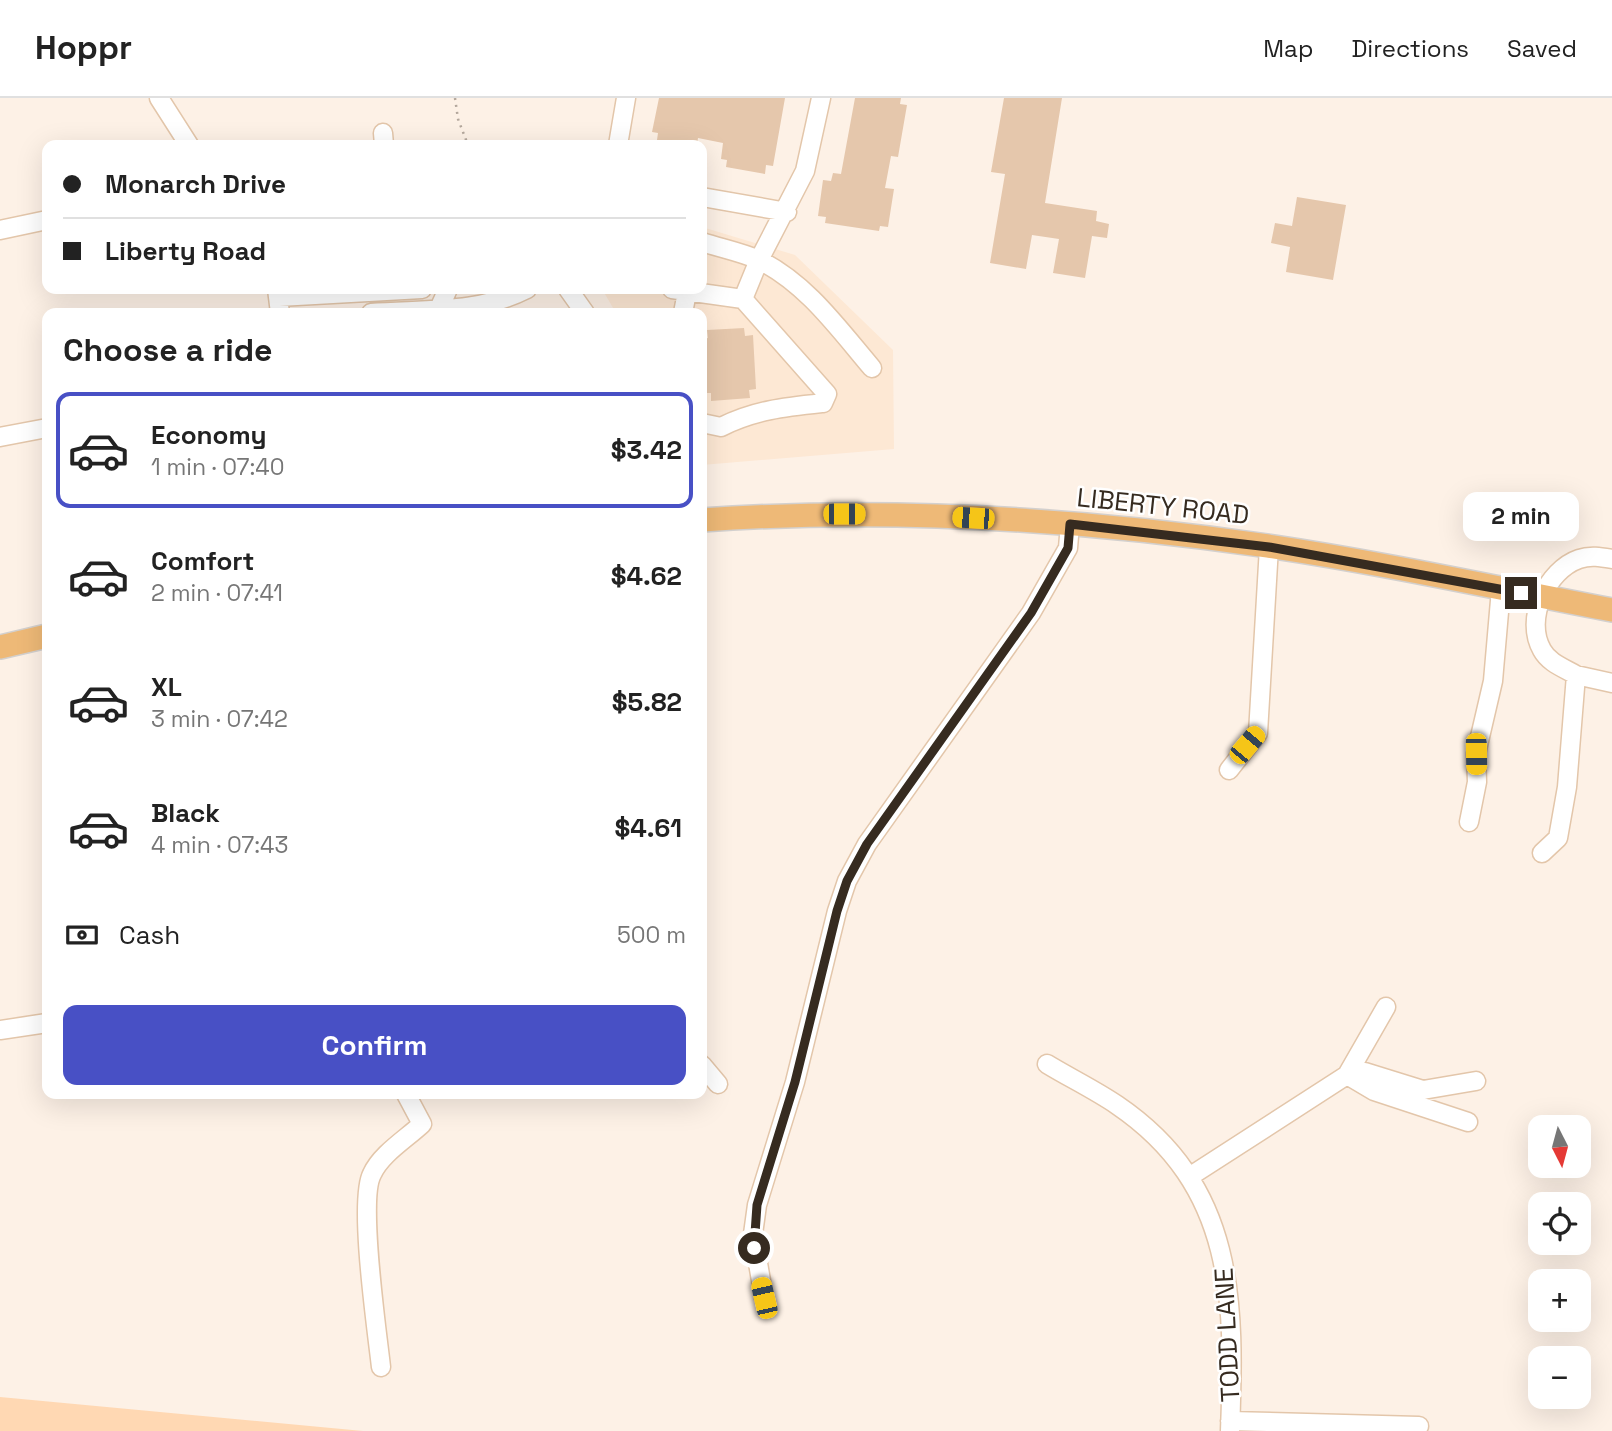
<!DOCTYPE html>
<meta charset="utf-8">
<style>
body{margin:0;font-family:"Space Grotesk",sans-serif;background:#f2f2f2;color:#222;height:100vh;display:flex;flex-direction:column;font-size:26px;white-space:nowrap}
*{box-sizing:border-box;margin:0}
p{font-size:23px;color:#767676}
.icon{flex:none;width:38px;height:38px;fill:none;stroke:currentColor;stroke-width:2;stroke-linecap:round;stroke-linejoin:round}
.map{position:relative;flex:1;overflow:hidden}
.drawer{position:absolute;left:42px;top:210px;width:665px;height:791px;display:flex;flex-direction:column;background:#fff;border-radius:14px;box-shadow:0 7px 28px #0002}
.drawer>*{flex:none}
.hud{position:absolute;left:42px;top:42px;width:665px;height:154px;border-radius:14px;box-shadow:0 7px 28px #0002;display:grid;align-content:center;height:154px;padding:0 21px;background:#fff}
.needle{width:46px;rotate:174deg}
.controls{position:absolute;left:1528px;top:1017px;display:grid;gap:14px}
.controls a{display:grid;place-items:center;width:63px;height:63px;border-radius:14px;background:#fff;box-shadow:0 7px 28px #0002;font-size:35px}
.end{position:absolute;width:32px;height:32px;margin:-16px;border:9px solid #362b20;background:#fff;box-shadow:0 0 0 4px #fff}
.from{border-radius:50%}
.bubble{position:absolute;height:49px;border-radius:14px;background:#fff;box-shadow:0 7px 28px #0002;font-size:23px;font-weight:800;line-height:49px;text-align:center}
.car{position:absolute;width:21px;height:42px;margin:-21px -10px;border-radius:9px;box-shadow:0 0 5px 2px #0007;background:linear-gradient(#f5c518 24%,#345 0 40%,#f5c518 0 76%,#345 0 86%,#f5c518 0)}
.hud b{display:flex;align-items:center;gap:24px;height:66px;font-size:26px}
.hud b+b{border-top:2px solid #e0e0e0}
.hud i{width:18px;height:18px;background:#222}
ul{padding:0;list-style:none}
li{display:flex;align-items:center;gap:21px;height:116px;margin:0 14px 10px;padding:0 7px;border:4px solid transparent;border-radius:14px}
li div{flex:1}
li b{display:block;font-size:26px}
li em{font-style:normal;font-weight:800}
li.current{border-color:#4850c5}
li>.icon{width:63px;height:63px;stroke-width:1.5}
h2{padding:0 21px;font-size:32px;line-height:84px}
.pay{display:flex;align-items:center;gap:18px;height:77px;padding:0 21px;font-size:26px}
.pay p{margin-inline-start:auto}
.primary-button{display:flex;gap:14px;margin-top:auto;padding:14px 21px}
.primary-button a{flex:1;height:80px;border-radius:14px;background:#4850c5;color:#fff;font-size:28px;font-weight:800;line-height:80px;text-align:center}
header{display:flex;align-items:center;gap:42px;box-sizing:border-box;height:98px;padding:0 35px;background:#fff;border-bottom:2px solid #e0e0e0}
header strong{font-size:33px}
nav{display:flex;gap:38px;margin-inline-start:auto;font-size:24px}
.map>svg:first-child{display:block}
.built{fill:#fde8d4}
.green{fill:#ffd8b3}
.building{fill:#e5c7ac}
.lines{fill:none;stroke-linecap:round;stroke-linejoin:round}
.minor-casing{stroke:#e3c6aa;stroke-width:21}
.major-casing{stroke:#d3d0ce;stroke-width:26}
.path{stroke:#b3a79c;stroke-width:2.5;stroke-dasharray:2 5;stroke-linecap:butt}
.minor{stroke:#fff;stroke-width:18}
.major{stroke:#eeb977;stroke-width:23}
.route{stroke:#362b20;stroke-width:9}
.labels{text-anchor:middle;dominant-baseline:central;stroke-width:5;stroke-linejoin:round;paint-order:stroke}
.street-label{font-size:26px;fill:#362b20;stroke:#fff}
</style>
<header>
<strong>Hoppr</strong>
<nav><a>Map</a><a>Directions</a><a>Saved</a></nav>
</header>
<div class="map">
<svg width="1612" height="1333" viewBox="0 0 1612 1333">
<rect width="100%" height="100%" fill="#fdf1e6"/>
<path class="built" d="M702 129 795 157 893 252 894 351 702 367V215H616L602 191H702Z"/>
<path class="green" d="M0 1299 363 1333H0Z"/>
<path class="building" d="M659 0H785L773 68 766 67 765 76 726 69 727 62 721 61 723 45 698 40 697 47H688L657 42 658 35 652 34Z
M855 0H901L900 6 907 7 898 59 891 58 885 90 894 91 888 129 880 128 879 133 825 125 826 119 818 118 823 82 831 83 833 75 841 76Z
M1004 0H1062L1045 105 1097 113 1096 123 1109 126 1107 140 1092 138 1085 180 1053 175 1059 141 1032 137 1026 171 990 165 1005 76 991 74Z
M1297 99 1346 107 1333 182 1286 174 1290 149 1271 145 1275 125 1292 128Z
M744 230 745 238 753 237 756 291 749 292 750 300 711 303V295H705L703 241 708 240 707 232Z"/>
<g class="lines">
<g class="minor-casing">
<path id="minor" d="M159 0 189 47
M383 35 384 47
M618 47 626 0
M702 99 787 114
M0 132 47 122
M702 144C720 150 741 154 759 162 806 185 838 230 872 270
M277 191 280 215
M568 191 585 215
M672 191 743 201 827 296 823 305C785 309 755 312 721 329L702 325
M279 199 422 191
M743 201 759 162 805 73 821 0
M371 215C424 211 478 216 527 191
M437 215 448 191
M683 215 687 194
M0 339 47 330
M1576 577 1612 585
M1229 672 1258 635 1269 449
M1469 724 1477 684 1476 656 1493 583 1501 491
M1542 755 1558 740 1567 689 1576 577C1564 570 1549 565 1542 552 1524 521 1547 472 1579 461 1590 457 1601 459 1612 461
M0 932 47 925
M1047 966C1070 980 1095 992 1117 1007 1236 1088 1235 1204 1230 1333
M702 967 718 986
M1347 977 1374 993 1468 1024
M1347 977 1386 909
M1189 1079 1347 977 1365 974 1423 992 1476 983
M764 1200 753 1136 757 1107 795 984 837 813 847 783 867 746 1031 515 1068 450 1070 426
M381 1269C377 1233 358 1102 372 1076 381 1056 406 1041 422 1026L406 996
M1230 1323 1419 1328"/>
</g>
<g class="major-casing">
<path id="major" d="M702 422C890 409 1081 421 1268 448 1383 465 1497 490 1612 512
M0 549 47 538"/>
</g>
<path class="path" d="M455 0 458 21 468 47"/>
<use href="#minor" class="minor"/>
<use href="#major" class="major"/>
</g>
<g class="lines">
<path class="route" d="M754 1150 757 1107 795 984 837 813 847 783 867 746 1031 515 1068 450 1070 426 1269 449 1521 495"/>
</g>
<g class="labels">
<g class="street-label">
<text transform="translate(1163 408) rotate(6)">LIBERTY ROAD</text>
<text transform="translate(1227 1237) rotate(-93)">TODD LANE</text>
</g>
</g>
</svg>
<div class="controls">
<a><svg class="needle" viewBox="-14 -14 28 28"><path d="M0-13l5 13h-10z" fill="#e53935"/><path d="M0 13l5-13h-10z" fill="#767676"/></svg></a>
<a><svg class="icon" aria-label="locate" viewBox="0 0 24 24"><circle cx="12" cy="12" r="6"/><path d="M12 2v4M12 18v4M2 12h4M18 12h4"/></svg></a>
<a>+</a>
<a>−</a>
</div>
<i class="end from" style="left:754px;top:1150px"></i>
<i class="end" style="left:1521px;top:495px"></i>
<div class="bubble" style="left:1463px;top:394px;width:116px">2 min</div>
<i class="car" style="left:844px;top:416px;rotate:90deg"></i>
<i class="car" style="left:973px;top:420px;rotate:273deg"></i>
<i class="car" style="left:1247px;top:647px;rotate:40deg"></i>
<i class="car" style="left:1476px;top:656px;rotate:179deg"></i>
<i class="car" style="left:764px;top:1200px;rotate:347deg"></i>
<div class="hud">
<b><i class="from"></i>Monarch Drive</b>
<b><i></i>Liberty Road</b>
</div>
<section class="drawer">
<h2>Choose a ride</h2>
<ul>
<li class="current"><svg class="icon" aria-label="car" viewBox="0 0 24 24"><path d="M5 17H2v-5l4-1 3-4h7l3 4 3 1v5h-3M9 17h6M6 11h13"/><circle cx="7" cy="17" r="2"/><circle cx="17" cy="17" r="2"/></svg><div><b>Economy</b><p>1 min · 07:40</p></div><em>$3.42</em></li>
<li><svg class="icon" aria-label="car" viewBox="0 0 24 24"><path d="M5 17H2v-5l4-1 3-4h7l3 4 3 1v5h-3M9 17h6M6 11h13"/><circle cx="7" cy="17" r="2"/><circle cx="17" cy="17" r="2"/></svg><div><b>Comfort</b><p>2 min · 07:41</p></div><em>$4.62</em></li>
<li><svg class="icon" aria-label="car" viewBox="0 0 24 24"><path d="M5 17H2v-5l4-1 3-4h7l3 4 3 1v5h-3M9 17h6M6 11h13"/><circle cx="7" cy="17" r="2"/><circle cx="17" cy="17" r="2"/></svg><div><b>XL</b><p>3 min · 07:42</p></div><em>$5.82</em></li>
<li><svg class="icon" aria-label="car" viewBox="0 0 24 24"><path d="M5 17H2v-5l4-1 3-4h7l3 4 3 1v5h-3M9 17h6M6 11h13"/><circle cx="7" cy="17" r="2"/><circle cx="17" cy="17" r="2"/></svg><div><b>Black</b><p>4 min · 07:43</p></div><em>$4.61</em></li>
</ul>
<div class="pay"><svg class="icon" aria-label="cash" viewBox="0 0 24 24"><path d="M3 7h18v10H3z"/><circle cx="12" cy="12" r="2"/></svg>Cash<p>500 m</p></div>
<div class="primary-button"><a>Confirm</a></div>
</section>
</div>
